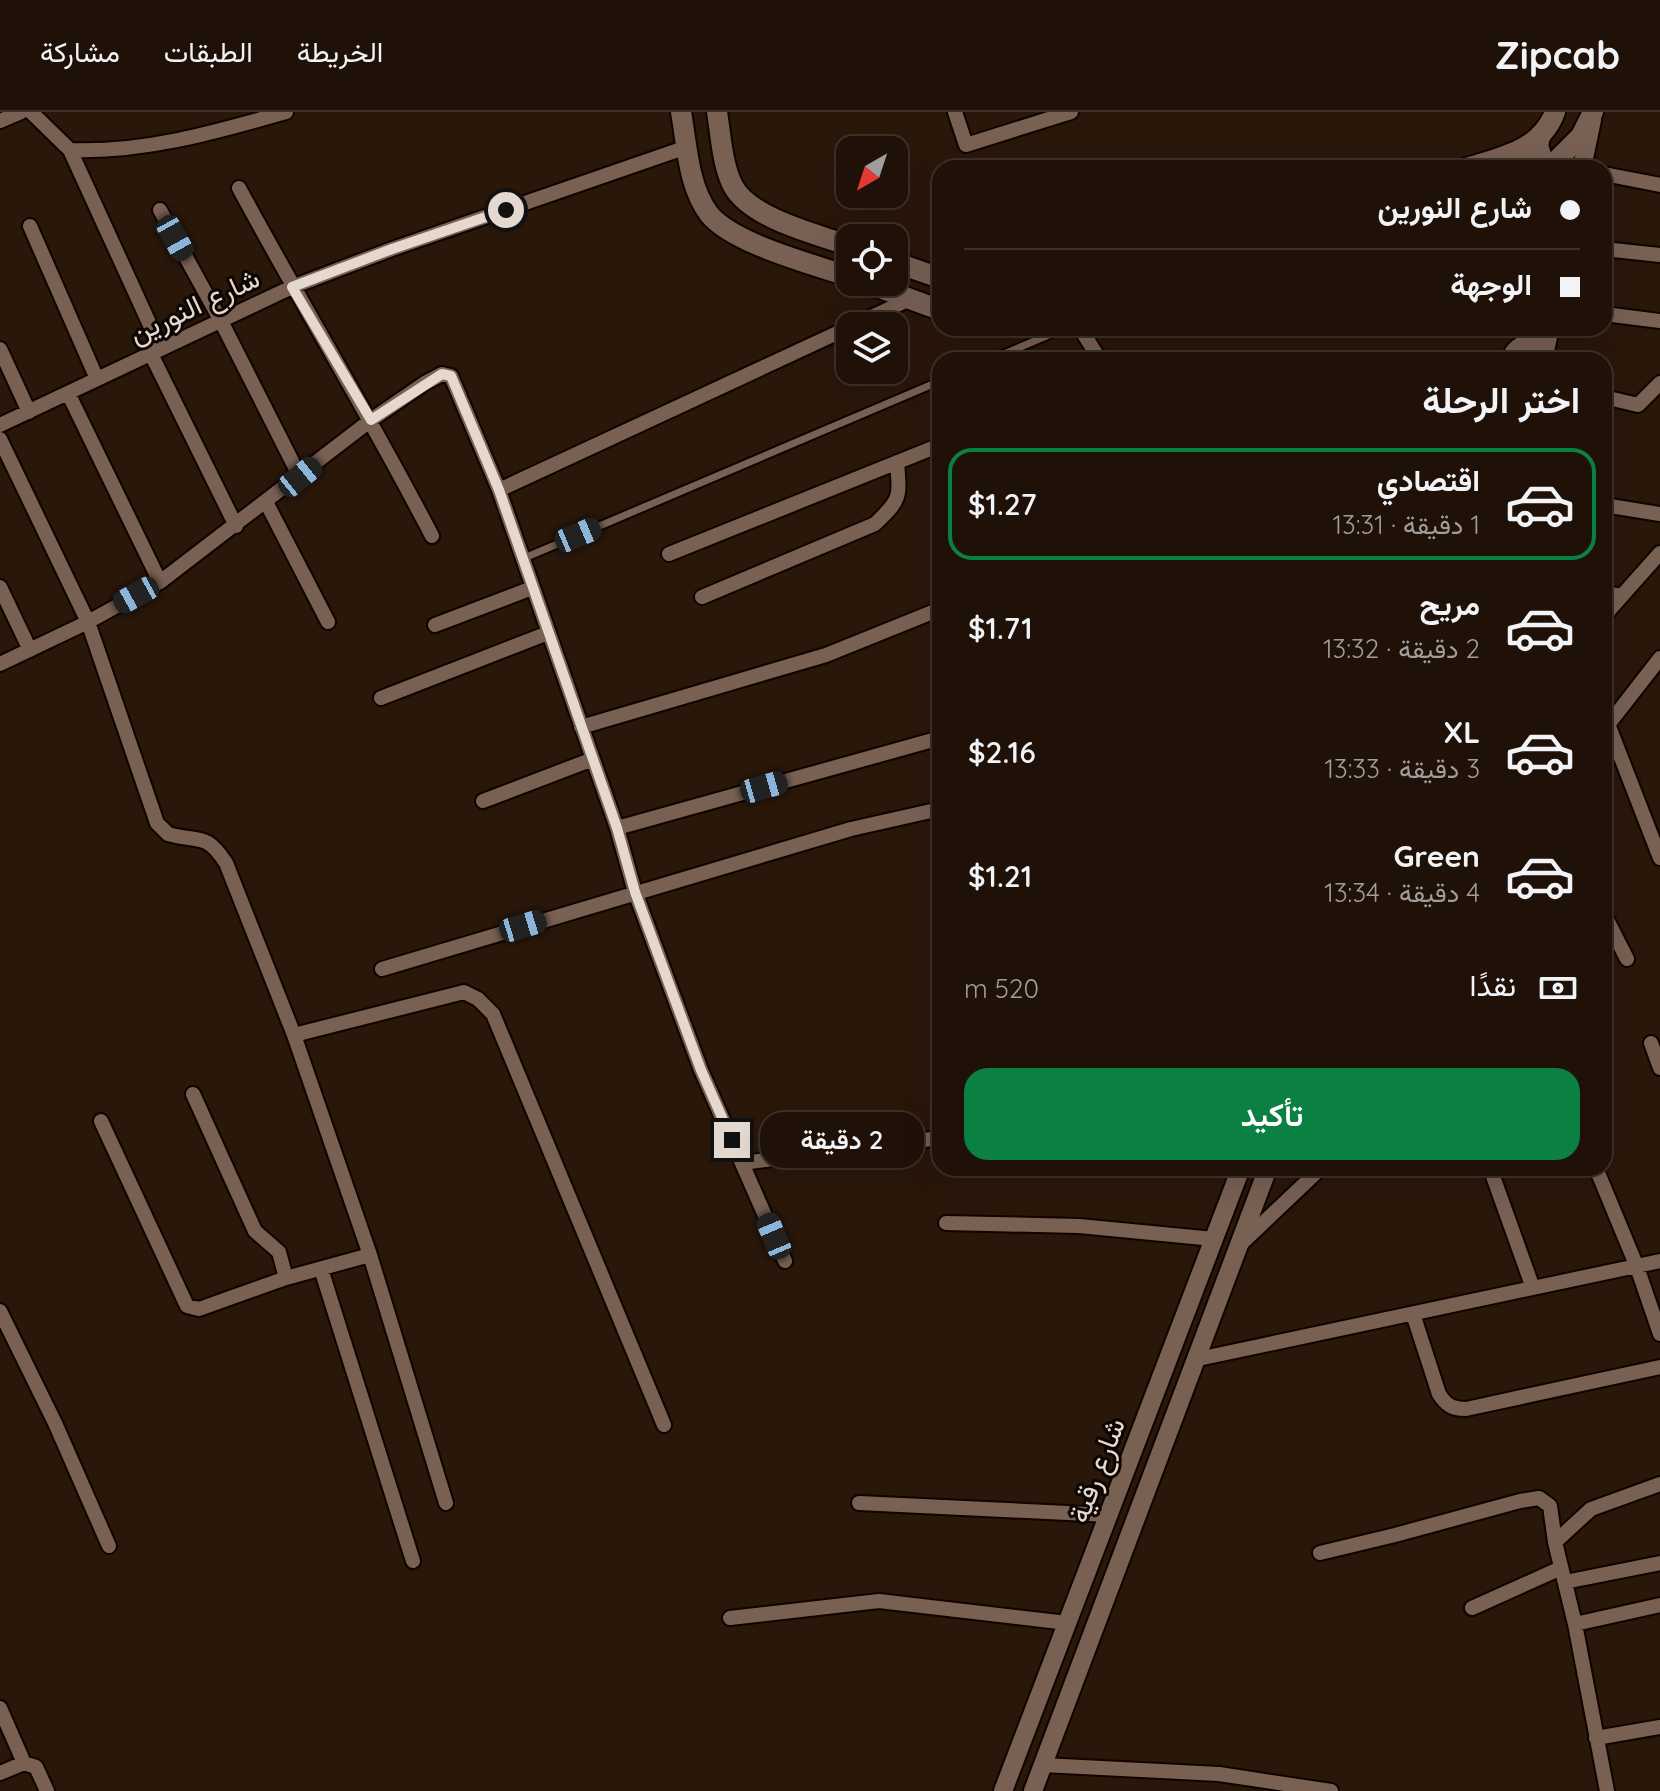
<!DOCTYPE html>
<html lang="ar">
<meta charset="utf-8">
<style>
body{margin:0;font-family:Quicksand,Vazirmatn,sans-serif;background:#2c1f16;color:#f1f3f6;direction:rtl;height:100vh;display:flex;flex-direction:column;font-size:30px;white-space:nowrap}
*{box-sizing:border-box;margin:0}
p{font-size:26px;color:#a19d9c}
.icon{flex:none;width:44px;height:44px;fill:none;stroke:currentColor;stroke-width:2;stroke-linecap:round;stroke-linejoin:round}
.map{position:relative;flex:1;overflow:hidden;direction:ltr}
.drawer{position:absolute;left:932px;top:240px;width:680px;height:824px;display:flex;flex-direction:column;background:#1f1108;border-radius:24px;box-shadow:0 8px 32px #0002,0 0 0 2px #3c3129;direction:rtl}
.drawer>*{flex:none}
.banner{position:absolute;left:932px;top:48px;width:680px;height:176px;border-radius:24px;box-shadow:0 8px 32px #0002,0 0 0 2px #3c3129;direction:rtl;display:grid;align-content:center;height:176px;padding:0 32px;background:#1f1108}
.needle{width:52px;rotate:219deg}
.tools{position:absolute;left:836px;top:24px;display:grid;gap:16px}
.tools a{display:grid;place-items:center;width:72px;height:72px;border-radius:16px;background:#1f1108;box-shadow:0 8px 32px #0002,0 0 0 2px #3c3129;font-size:40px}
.end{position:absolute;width:36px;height:36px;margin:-18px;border:10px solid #e5d8cf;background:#111;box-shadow:0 0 0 4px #111}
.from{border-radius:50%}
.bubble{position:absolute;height:56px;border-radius:24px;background:#1f1108;box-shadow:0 8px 32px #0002,0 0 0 2px #3c3129;font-size:26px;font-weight:600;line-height:56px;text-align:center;direction:rtl}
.car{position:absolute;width:24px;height:48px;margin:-24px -12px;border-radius:10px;box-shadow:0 0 6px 2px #0007;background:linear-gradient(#222 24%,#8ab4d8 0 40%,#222 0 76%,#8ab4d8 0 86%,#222 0)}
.banner b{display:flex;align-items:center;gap:28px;height:76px;font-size:30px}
.banner b+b{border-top:2px solid #3c3129}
.banner i{width:20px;height:20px;background:#f1f3f6}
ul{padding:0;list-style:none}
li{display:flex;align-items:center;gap:24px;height:112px;margin:0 16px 12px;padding:0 16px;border:4px solid transparent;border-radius:24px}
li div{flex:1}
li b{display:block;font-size:30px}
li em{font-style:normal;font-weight:600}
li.on{border-color:#0b8043}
li>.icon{width:72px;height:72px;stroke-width:1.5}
h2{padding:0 32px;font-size:36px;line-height:96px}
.pay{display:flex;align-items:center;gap:20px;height:88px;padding:0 32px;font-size:30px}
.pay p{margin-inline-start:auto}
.primary-button{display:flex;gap:16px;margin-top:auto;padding:16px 32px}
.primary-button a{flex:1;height:92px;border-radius:24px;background:#0b8043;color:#fff;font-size:32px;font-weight:600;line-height:92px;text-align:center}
header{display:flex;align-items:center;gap:48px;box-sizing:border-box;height:112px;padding:0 40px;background:#1f1108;border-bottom:2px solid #3c3129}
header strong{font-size:38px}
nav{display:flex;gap:44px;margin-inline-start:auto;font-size:28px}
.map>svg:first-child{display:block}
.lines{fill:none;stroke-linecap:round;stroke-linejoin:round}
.service-casing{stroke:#110300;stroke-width:11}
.minor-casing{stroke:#110300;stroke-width:18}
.tertiary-casing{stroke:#110300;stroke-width:22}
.secondary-casing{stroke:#110300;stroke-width:24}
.service{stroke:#786153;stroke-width:7}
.minor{stroke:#786153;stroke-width:14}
.tertiary{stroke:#786153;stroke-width:18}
.secondary{stroke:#786153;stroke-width:20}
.route{stroke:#e5d8cf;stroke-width:10}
.labels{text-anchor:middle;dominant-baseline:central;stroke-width:6;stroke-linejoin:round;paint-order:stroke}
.street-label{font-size:28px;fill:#e5d8cf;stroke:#0c0502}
</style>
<header>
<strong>Zipcab</strong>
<nav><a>الخريطة</a><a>الطبقات</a><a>مشاركة</a></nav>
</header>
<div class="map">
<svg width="1660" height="1679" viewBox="0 0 1660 1679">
<rect width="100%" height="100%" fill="#29170a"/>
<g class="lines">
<g class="service-casing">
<path id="service" d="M990 248 1065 216
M522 447 940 269"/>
</g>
<g class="minor-casing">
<path id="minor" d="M31 0 70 38 161 237
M955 0 966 33 1071 0
M0 9 21 0
M70 38C144 41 216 20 286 0
M1604 62 1660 73
M239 76C302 193 371 306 432 424
M160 98 221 209 300 365
M30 114 97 267
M1604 137 1660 143
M1604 202 1660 209
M852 214 910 187
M1080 216 1100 248
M0 237 29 300
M151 242 236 414
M68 281 160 470
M1604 285 1638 293 1660 271
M0 313 292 175 392 137 687 35
M0 327 88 510 157 711 168 722C199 731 205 719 226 751L294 923 370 1143 446 1391
M499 378 850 215
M266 390 328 510
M1604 393 1660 402
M669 442 940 333
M0 475 30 538
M1604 481 1622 484
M702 485 875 412C901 387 900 386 897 350
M1604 504 1660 441
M435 513 532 476
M0 552 88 510 160 470 371 308 425 271 442 262 451 264 499 378 617 716 635 780 701 958 785 1149
M381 586 548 521
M1608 612 1660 746
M581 615 826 543 940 497
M1604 618 1660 546
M483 689 593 647
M617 716 940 626
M1604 802 1627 847
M382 857 851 717 940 697
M294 923 464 880 478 887 493 902 664 1313
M1651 931 1660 956
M193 982 255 1119 279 1140 286 1166
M101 1009 187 1194 199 1197 286 1166 370 1143
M742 1051 940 1026
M1490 1056 1533 1176
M1596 1056 1637 1155 1660 1222
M946 1111 1079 1114 1214 1127
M1242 1131 1321 1056
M321 1157 413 1449
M0 1199 55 1311 109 1434
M1413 1202 1439 1282C1446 1293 1452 1297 1466 1297L1660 1255
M1198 1247 1660 1149
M859 1391 1109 1403
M1555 1430 1591 1397 1660 1372
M1320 1441 1395 1423 1520 1389 1539 1386 1550 1394 1555 1430 1575 1512 1607 1679
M1565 1470 1660 1451
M1472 1496 1561 1456
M730 1506 879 1489 1067 1511
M1575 1512 1660 1493
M0 1596 24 1651
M1596 1626 1660 1615
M1043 1653 1219 1662 1331 1679
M0 1661 24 1651 36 1655 47 1679"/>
</g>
<g class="tertiary-casing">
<path id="tertiary" d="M1542 22 1539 33 1546 56
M1582 56 1592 8
M1514 240C1525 227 1540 231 1543 247
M1543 248 1550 216
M1003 1679 1241 1056
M1033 1679 1268 1056"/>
</g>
<g class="secondary-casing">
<path id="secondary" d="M681 0C687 33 688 74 709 102 733 132 813 152 850 165
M717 0C721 24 722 52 733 74 751 107 817 122 850 134
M1516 40 1526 44 1532 56
M1467 56C1502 45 1541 38 1555 0
M1549 56 1581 24 1593 0
M894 150 940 166
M864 170 940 198"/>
</g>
<use href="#service" class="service"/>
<use href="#minor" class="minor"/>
<use href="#tertiary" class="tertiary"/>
<use href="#secondary" class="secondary"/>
</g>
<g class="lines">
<path class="route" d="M506 98 392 137 292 175 371 308 442 262 451 264 499 378 617 716 635 780 701 958 732 1028"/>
</g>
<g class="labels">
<g class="street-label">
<text transform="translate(194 193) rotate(-25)">شارع النورين</text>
<text transform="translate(1096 1358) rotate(-69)">شارع رقية</text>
</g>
</g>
</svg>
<div class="tools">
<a><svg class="needle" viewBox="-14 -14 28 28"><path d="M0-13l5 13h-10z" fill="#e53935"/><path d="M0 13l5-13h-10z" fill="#a19d9c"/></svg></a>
<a><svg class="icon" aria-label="locate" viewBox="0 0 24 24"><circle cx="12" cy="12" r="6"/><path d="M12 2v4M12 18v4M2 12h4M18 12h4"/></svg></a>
<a><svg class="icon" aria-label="layers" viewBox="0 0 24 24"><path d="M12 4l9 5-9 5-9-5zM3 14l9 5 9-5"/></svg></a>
</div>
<i class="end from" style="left:506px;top:98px"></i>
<i class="end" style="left:732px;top:1028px"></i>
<div class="bubble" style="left:760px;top:1000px;width:164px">2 دقيقة</div>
<i class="car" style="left:175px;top:126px;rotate:151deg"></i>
<i class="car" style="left:300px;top:365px;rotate:51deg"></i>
<i class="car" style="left:578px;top:423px;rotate:67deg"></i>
<i class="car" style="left:136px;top:483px;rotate:241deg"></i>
<i class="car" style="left:764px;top:675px;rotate:74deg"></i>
<i class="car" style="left:523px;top:814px;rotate:73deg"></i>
<i class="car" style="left:774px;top:1124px;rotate:337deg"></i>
<div class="banner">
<b><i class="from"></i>شارع النورين</b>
<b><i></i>الوجهة</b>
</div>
<section class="drawer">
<h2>اختر الرحلة</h2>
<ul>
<li class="on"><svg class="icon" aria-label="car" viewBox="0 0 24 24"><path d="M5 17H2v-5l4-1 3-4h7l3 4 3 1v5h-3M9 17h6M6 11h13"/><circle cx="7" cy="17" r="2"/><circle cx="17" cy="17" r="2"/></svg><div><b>اقتصادي</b><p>1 دقيقة · 13:31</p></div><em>$1.27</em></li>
<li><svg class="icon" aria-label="car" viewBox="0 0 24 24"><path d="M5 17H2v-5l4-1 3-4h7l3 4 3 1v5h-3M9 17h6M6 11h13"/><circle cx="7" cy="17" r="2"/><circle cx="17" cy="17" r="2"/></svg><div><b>مريح</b><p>2 دقيقة · 13:32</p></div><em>$1.71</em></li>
<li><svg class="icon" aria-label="car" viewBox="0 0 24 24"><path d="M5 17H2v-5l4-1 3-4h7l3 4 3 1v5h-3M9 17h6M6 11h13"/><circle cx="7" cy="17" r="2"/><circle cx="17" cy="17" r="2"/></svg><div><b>XL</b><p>3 دقيقة · 13:33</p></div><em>$2.16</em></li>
<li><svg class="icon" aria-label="car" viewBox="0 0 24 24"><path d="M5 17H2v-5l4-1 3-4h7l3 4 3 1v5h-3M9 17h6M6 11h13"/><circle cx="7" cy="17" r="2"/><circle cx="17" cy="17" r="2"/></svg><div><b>Green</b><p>4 دقيقة · 13:34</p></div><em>$1.21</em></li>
</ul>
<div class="pay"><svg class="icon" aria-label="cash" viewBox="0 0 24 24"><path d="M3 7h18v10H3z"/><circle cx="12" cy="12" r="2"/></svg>نقدًا<p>520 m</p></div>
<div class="primary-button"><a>تأكيد</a></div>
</section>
</div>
